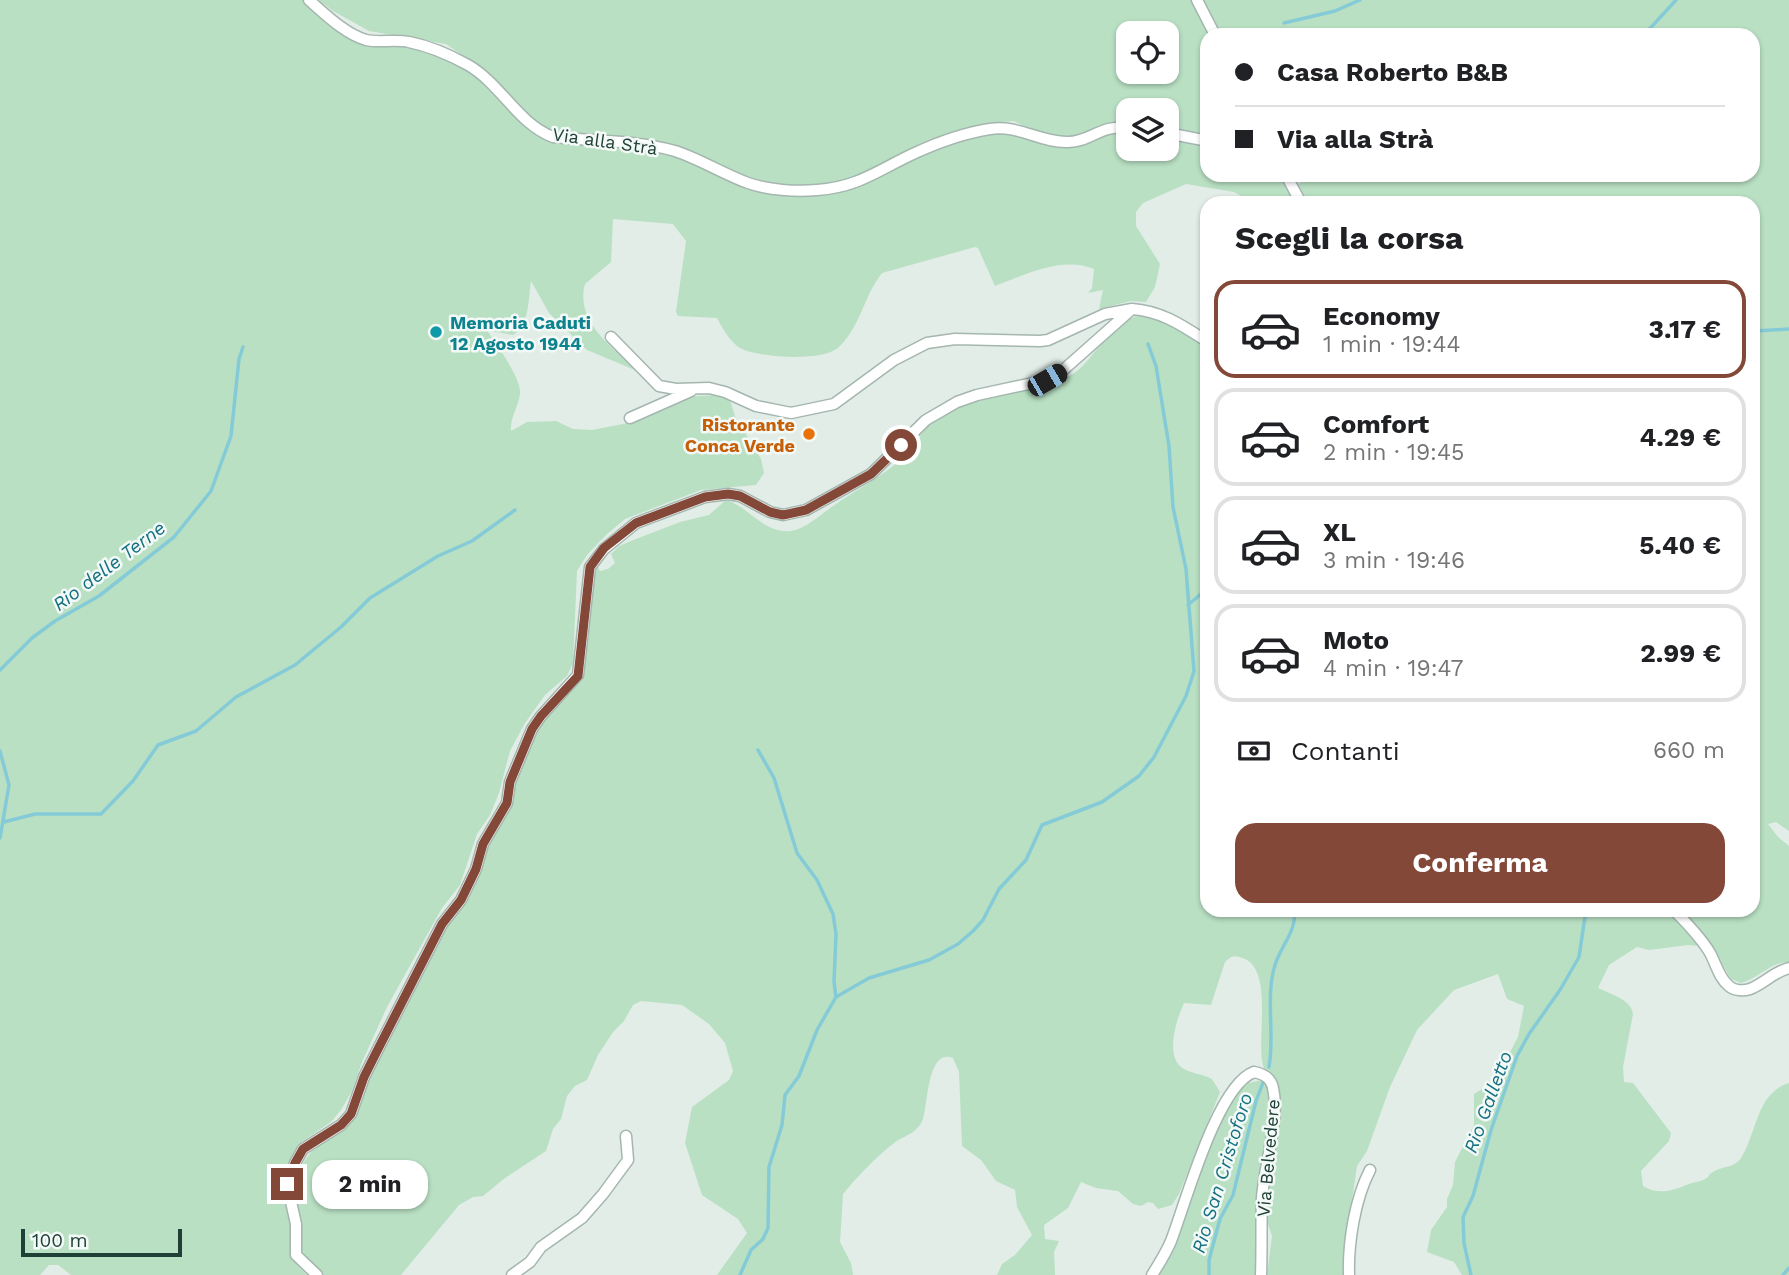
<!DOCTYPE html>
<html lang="it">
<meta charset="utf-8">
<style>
body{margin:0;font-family:"Work Sans",sans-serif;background:#f6f6f6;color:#202124;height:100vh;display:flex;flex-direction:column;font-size:26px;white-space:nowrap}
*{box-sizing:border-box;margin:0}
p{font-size:23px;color:#757577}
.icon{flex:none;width:38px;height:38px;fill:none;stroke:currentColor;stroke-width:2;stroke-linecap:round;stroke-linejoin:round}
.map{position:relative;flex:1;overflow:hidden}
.drawer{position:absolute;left:1200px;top:196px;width:560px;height:721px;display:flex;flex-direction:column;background:#fff;border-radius:21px;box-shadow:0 2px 5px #0004}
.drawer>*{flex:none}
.guide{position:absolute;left:1200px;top:28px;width:560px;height:154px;border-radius:21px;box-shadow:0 2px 5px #0004;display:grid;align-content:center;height:154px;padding:0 35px;background:#fff}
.buttons{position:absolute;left:1116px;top:21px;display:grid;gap:14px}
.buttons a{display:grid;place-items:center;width:63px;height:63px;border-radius:14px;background:#fff;box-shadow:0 2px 5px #0004;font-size:35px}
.scale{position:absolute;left:21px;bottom:18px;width:161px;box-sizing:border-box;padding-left:7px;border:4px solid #204037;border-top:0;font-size:19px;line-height:24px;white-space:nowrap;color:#204037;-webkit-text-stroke:5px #f3f9f6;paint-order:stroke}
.end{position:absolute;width:32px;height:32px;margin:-16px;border:9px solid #834838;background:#fff;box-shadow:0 0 0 4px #fff}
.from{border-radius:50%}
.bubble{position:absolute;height:49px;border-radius:21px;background:#fff;box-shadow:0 2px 5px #0004;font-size:23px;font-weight:700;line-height:49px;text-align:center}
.car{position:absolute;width:21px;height:42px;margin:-21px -10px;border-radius:9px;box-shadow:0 0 5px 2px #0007;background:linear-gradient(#222 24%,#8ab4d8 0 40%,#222 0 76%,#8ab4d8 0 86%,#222 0)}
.guide b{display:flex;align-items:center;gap:24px;height:66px;font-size:26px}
.guide b+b{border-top:2px solid #e0e0e0}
.guide i{width:18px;height:18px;background:#202124}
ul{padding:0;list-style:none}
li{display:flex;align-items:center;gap:21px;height:98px;margin:0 14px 10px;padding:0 21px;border:4px solid #e0e0e0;border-radius:21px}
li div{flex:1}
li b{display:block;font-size:26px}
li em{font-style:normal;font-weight:700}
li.active{border-color:#834838}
li>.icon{width:63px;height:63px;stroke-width:1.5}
h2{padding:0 35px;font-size:32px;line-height:84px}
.pay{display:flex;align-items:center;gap:18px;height:77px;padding:0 35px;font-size:26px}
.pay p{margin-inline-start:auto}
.button{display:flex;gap:14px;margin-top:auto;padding:14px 35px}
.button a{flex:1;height:80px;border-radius:21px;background:#834838;color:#fff;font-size:28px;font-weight:700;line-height:80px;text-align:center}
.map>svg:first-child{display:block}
.green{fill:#b9e0c3;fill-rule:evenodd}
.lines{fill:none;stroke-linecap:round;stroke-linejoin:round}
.stream{stroke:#85cbd7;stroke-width:3.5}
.street-casing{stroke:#a4b6af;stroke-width:13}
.street{stroke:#fff;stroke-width:10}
.route{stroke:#834838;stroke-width:9}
.culture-dot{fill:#0f9aa8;stroke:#f3f9f6;stroke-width:2.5}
.food-dot{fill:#e8710a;stroke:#f3f9f6;stroke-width:2.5}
.labels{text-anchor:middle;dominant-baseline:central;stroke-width:5;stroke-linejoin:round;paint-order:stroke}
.street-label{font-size:18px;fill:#204037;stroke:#f3f9f6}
.culture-label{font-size:18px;font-weight:bold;fill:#0d838f;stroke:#f3f9f6;text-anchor:start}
.food-label{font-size:18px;font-weight:bold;fill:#c56008;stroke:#f3f9f6;text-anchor:end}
.water-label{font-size:19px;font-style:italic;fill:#157181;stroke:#f3f9f6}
</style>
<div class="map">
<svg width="1789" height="1275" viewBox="0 0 1789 1275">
<rect width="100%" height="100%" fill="#e2ede8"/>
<path class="green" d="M0 0H304L353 38 409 45 435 53 468 69 492 88 532 130 676 155 745 186 818 195 837 192 867 183 913 157 950 141 994 131 1016 133 1048 146H1071L1117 130 1129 131V149H1167V136L1207 144 1208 175H1278L1297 203H1254L1234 192 1186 184 1143 203 1136 212V226L1160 264 1155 287 1146 302 1131 301 1099 309 1103 290 1088 293 1092 288 1094 269C1062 256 1025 275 995 286L978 248 975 247 882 273C863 297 862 324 839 347 824 362 758 358 740 348 730 342 723 329 717 318L678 316 676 312 686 241 673 224 613 219 611 262 585 284C574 323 617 352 642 373L587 350 549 313 531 281C528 300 530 324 513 335L487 330C496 344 522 379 520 394 518 408 510 417 511 431L527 422 556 421 573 429 592 430 628 423 684 397 716 395 725 397 731 403 735 416 761 459 764 473 756 485 701 490 625 519 606 535 587 555 577 571 573 663 567 676 545 695 525 723 510 751 499 793 490 815 477 834 460 885 442 908 387 1007 362 1062 352 1091 341 1110 331 1122 300 1143 285 1170 281 1188 291 1228V1254L297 1265 307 1275H71L58 1265H49L40 1275H0Z
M319 0H1192L1211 35H1208L1207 135 1167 129V110H1129V124L1115 122 1069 137H1053L1038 133 1014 121 989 123 928 140 864 176 838 184 803 186 769 183 739 174 679 148 647 140 558 132 536 123 491 75 446 44 369 31 333 11ZM1129 33H1167V72H1129Z
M1203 0H1789V831L1776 822 1768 824 1778 837 1789 846V962C1770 962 1758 979 1741 983L1731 979 1712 947 1688 945 1649 950 1637 947 1609 965 1598 988C1610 994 1631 999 1633 1014L1623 1067 1624 1082 1633 1083 1671 1133 1669 1141 1641 1171 1643 1186C1659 1196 1674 1190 1689 1184 1694 1182 1700 1182 1705 1179 1712 1175 1706 1176 1713 1172 1722 1166 1735 1168 1741 1158 1757 1133 1756 1093 1789 1083V1275H1462L1454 1262 1427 1252 1431 1230 1447 1207V1199L1453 1185 1455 1162 1474 1125V1094L1495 1081 1518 1037 1524 1006 1507 999 1498 974 1454 990 1417 1030 1390 1087 1367 1151 1357 1166 1346 1241 1344 1275H1267L1272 1236 1267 1221 1265 1205 1277 1086C1273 1081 1267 1075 1264 1068 1254 1043 1277 964 1239 957 1233 955 1230 957 1225 962L1211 1005 1184 1003C1177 1018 1165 1054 1181 1067 1188 1073 1203 1074 1212 1079L1220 1092 1179 1194 1172 1205 1158 1209 1153 1203 1148 1202 1141 1206 1133 1204 1118 1191 1096 1188 1081 1182 1068 1208 1044 1225 1045 1239 1059 1241 1054 1252 1055 1275H997L1002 1264 1015 1255 1032 1235 1017 1207 1015 1190 996 1181 981 1160 962 1146 959 1072 953 1058C927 1048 928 1106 923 1119 917 1134 905 1135 894 1143 876 1157 857 1177 843 1194L840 1242 851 1263 853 1275H717L747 1233 738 1219 702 1195 685 1143 692 1107 729 1080 733 1071 725 1043 709 1024 682 1005 641 1001 633 1005 624 1021 613 1032 598 1055 587 1080 575 1086 567 1096 561 1119 553 1129 546 1151 505 1178 483 1196 473 1197 459 1205 401 1275H324L301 1253V1224L292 1184 294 1176 311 1152 344 1128 355 1117 368 1079 380 1055 446 927 465 903 481 871 487 845 512 804 515 784 537 732 545 718 582 678 589 636 587 590 596 564 600 571 608 569 615 563 611 554 619 546 636 539 680 522 709 515 726 500C750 507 763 534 791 531 808 528 822 513 836 504 857 489 882 477 901 459 916 444 925 424 945 413 984 392 1031 394 1071 375 1081 370 1090 357 1097 349 1106 339 1117 326 1128 320 1154 303 1187 336 1207 349L1208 910H1754V203H1308L1302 197 1298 184 1314 175H1754V35H1222Z
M1261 1080 1268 1086V1140L1256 1213 1259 1233 1258 1275H1156L1227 1106 1245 1084Z"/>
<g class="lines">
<path class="stream" d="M1284 23 1335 11 1360 0
M1644 35 1676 0
M1754 331 1789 329
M1188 605 1208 588
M0 670 32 638 55 621 99 596 174 537 211 491 231 436 239 359 243 347
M0 751 9 785 0 838
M4 822 35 814H101L133 781 158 745 196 731 236 697 295 665 341 627 370 598 438 556 472 541 515 510
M836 997 869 978 929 960 958 944 973 931 983 920 999 889 1026 860 1042 825 1102 802 1139 776 1154 757 1186 696 1194 671 1186 569 1173 507 1169 446 1156 366 1148 344
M1269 1067C1275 1034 1265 997 1275 965 1282 943 1295 935 1295 910
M740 1275 751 1250 763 1239 768 1228 769 1167 782 1125 785 1095 799 1076 817 1030 836 997 834 982 836 934 833 914 817 880 797 853 774 778 758 750
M1209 1275V1260L1220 1219 1233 1195 1256 1101 1264 1080
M1471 1275 1464 1243 1463 1217 1473 1196 1491 1130 1517 1056 1529 1034 1560 990 1579 957 1586 910
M1783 1275 1789 1268"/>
<g class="street-casing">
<path id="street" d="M309 0C325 14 345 34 366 40 380 43 395 39 409 42 429 46 450 55 468 65 501 84 518 124 553 137 593 141 636 140 675 151 700 159 723 174 748 183 768 190 796 192 817 190 859 187 878 170 915 153 939 142 964 133 990 129 1017 124 1041 143 1068 142 1091 142 1100 124 1129 128
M1197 0 1215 35
M1167 133 1208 141
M1286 175 1301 203
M611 337 659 386 676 389 709 388 725 392 756 406 791 413 834 404 894 360 927 343 955 339 1040 341 1048 340 1105 314 1132 309
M630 418 691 391
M1674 910C1687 924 1700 936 1710 953 1716 964 1719 978 1729 986 1734 991 1744 991 1750 989 1764 984 1773 972 1789 968
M317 1275 296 1255V1224L287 1184 295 1163 303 1149 341 1125 351 1114 364 1077 376 1053 442 924 461 900 476 869 483 844 507 803 510 782 532 729 541 716 578 675 590 567 604 549 636 523 705 497 728 494 740 496 770 512 783 515 806 510 871 474 926 420 957 402 977 395 1047 380 1061 372 1132 309C1162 311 1183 326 1208 342
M512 1275 530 1262 541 1247 582 1218 603 1194 628 1160 626 1136
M1152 1275C1159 1264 1166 1253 1171 1241 1185 1205 1217 1085 1254 1072 1264 1074 1271 1078 1273 1088 1280 1119 1264 1166 1262 1198 1261 1223 1262 1249 1261 1275
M1349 1275C1348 1242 1355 1199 1370 1170"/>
</g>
<use href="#street" class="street"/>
</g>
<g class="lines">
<path class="route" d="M287 1184 295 1163 303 1149 341 1125 351 1114 364 1077 376 1053 442 924 461 900 476 869 483 844 507 803 510 782 532 729 541 716 578 676 590 567 604 548 636 523 705 497 728 494 740 496 770 512 783 515 806 510 871 474 901 445"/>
</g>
<circle class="culture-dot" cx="436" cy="332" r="7"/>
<circle class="food-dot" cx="809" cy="434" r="7"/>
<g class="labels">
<g class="street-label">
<text transform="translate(605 141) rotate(8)">Via alla Strà</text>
<text transform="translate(1268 1158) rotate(-85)">Via Belvedere</text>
</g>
<g class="culture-label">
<text x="450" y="322">Memoria Caduti<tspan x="450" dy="21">12 Agosto 1944</tspan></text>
</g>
<g class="food-label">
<text x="795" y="424">Ristorante<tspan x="795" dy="21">Conca Verde</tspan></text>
</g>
<g class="water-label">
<text transform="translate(109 566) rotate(-37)">Rio delle Terne</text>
<text transform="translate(1488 1102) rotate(-70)">Rio Galletto</text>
<text transform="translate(1222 1173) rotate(-73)">Rio San Cristoforo</text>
</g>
</g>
</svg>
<div class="buttons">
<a><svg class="icon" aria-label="locate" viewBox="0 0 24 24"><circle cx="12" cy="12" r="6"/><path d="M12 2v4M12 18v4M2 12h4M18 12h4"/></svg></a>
<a><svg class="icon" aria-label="layers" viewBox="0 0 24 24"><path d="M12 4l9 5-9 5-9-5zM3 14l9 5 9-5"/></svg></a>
</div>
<div class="scale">100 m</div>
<i class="end from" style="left:901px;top:445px"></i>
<i class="end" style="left:287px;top:1184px"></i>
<div class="bubble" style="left:312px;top:1160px;width:116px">2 min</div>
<i class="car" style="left:1047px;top:380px;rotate:60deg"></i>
<div class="guide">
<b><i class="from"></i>Casa Roberto B&amp;B</b>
<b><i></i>Via alla Strà</b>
</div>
<section class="drawer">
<h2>Scegli la corsa</h2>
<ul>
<li class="active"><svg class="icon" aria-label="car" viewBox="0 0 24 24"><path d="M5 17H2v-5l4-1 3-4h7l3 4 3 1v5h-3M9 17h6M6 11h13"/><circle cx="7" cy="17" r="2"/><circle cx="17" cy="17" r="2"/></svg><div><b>Economy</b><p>1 min · 19:44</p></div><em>3.17 €</em></li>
<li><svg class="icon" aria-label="car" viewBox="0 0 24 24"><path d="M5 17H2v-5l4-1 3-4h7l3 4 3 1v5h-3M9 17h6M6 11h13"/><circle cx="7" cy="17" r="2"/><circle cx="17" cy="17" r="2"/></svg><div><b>Comfort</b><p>2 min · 19:45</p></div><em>4.29 €</em></li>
<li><svg class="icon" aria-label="car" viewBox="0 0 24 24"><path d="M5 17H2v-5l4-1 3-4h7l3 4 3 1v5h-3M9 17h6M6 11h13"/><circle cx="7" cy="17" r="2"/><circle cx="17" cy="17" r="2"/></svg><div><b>XL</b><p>3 min · 19:46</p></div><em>5.40 €</em></li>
<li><svg class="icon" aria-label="car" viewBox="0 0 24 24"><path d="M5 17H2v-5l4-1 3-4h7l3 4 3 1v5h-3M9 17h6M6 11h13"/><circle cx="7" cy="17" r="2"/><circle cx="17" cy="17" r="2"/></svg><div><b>Moto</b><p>4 min · 19:47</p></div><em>2.99 €</em></li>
</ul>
<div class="pay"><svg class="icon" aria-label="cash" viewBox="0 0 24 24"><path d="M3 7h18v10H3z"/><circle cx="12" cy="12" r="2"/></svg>Contanti<p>660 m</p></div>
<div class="button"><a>Conferma</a></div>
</section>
</div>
